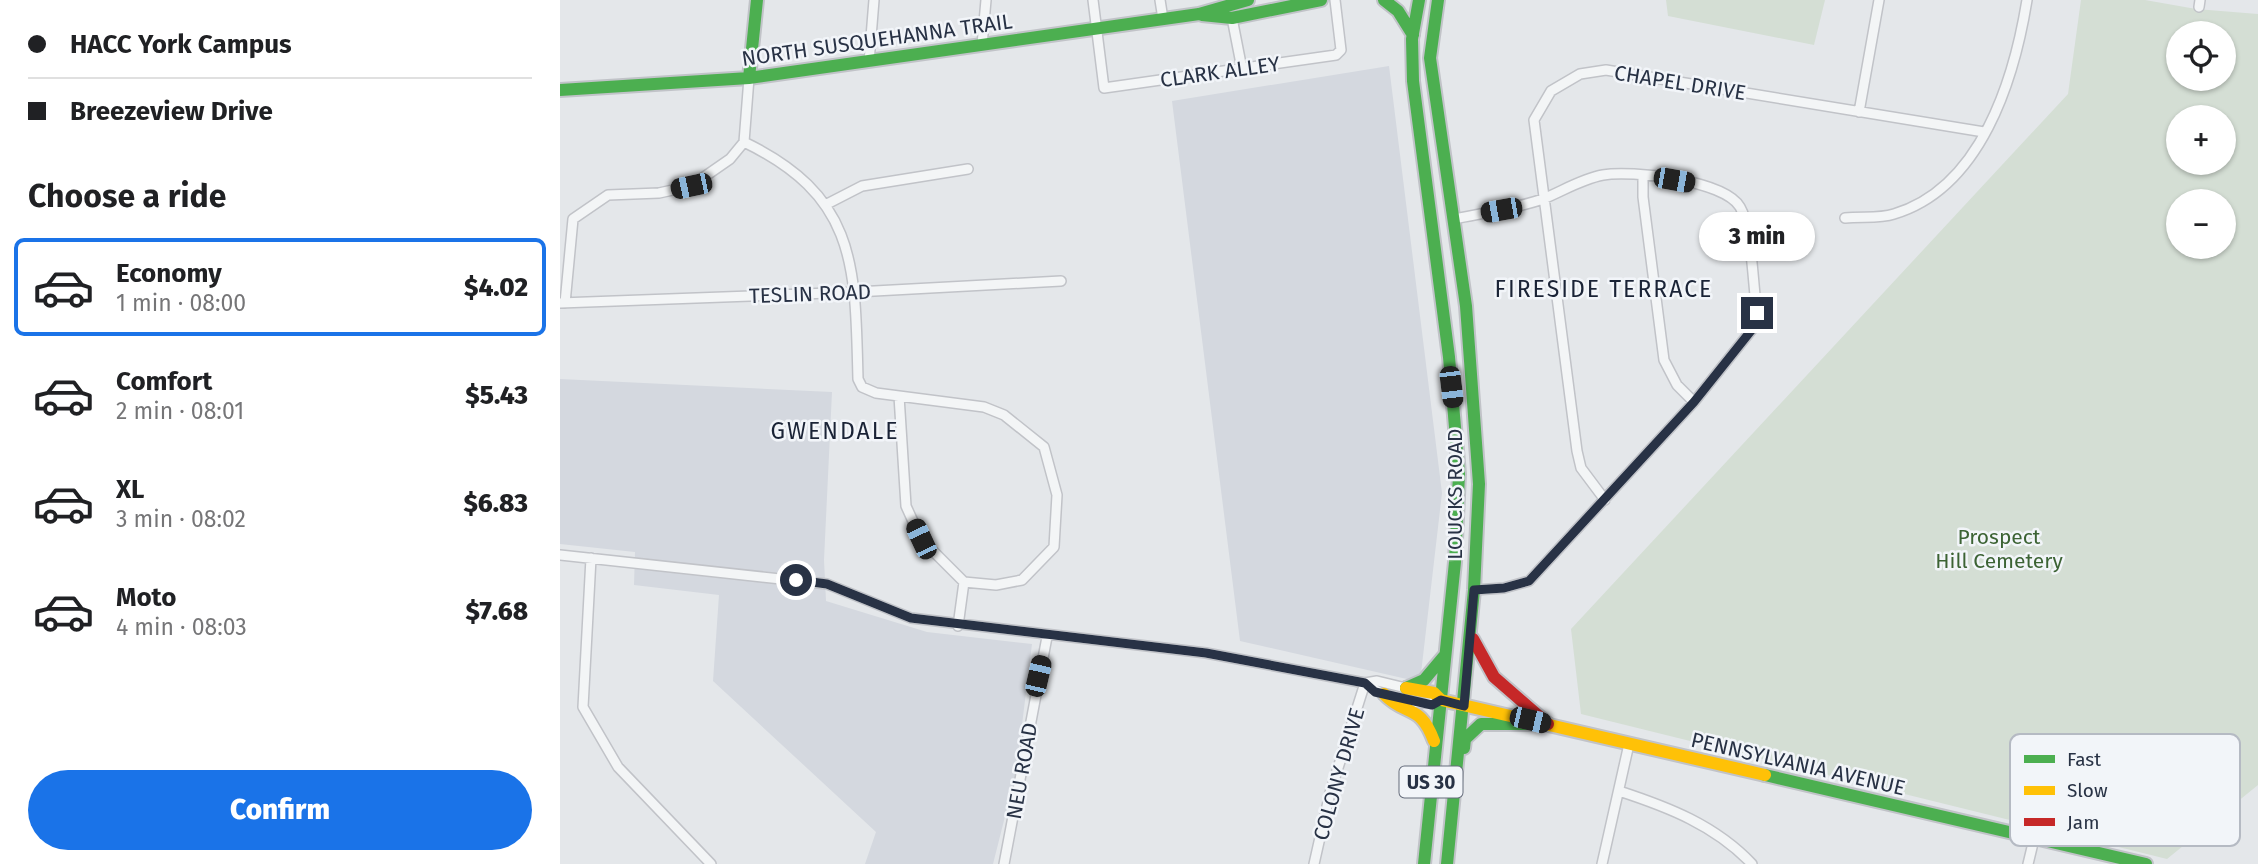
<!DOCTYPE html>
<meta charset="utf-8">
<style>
body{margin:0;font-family:"Fira Sans",sans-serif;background:#f2f2f2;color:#202124;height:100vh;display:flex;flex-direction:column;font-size:26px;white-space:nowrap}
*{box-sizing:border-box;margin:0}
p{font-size:23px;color:#757577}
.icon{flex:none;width:38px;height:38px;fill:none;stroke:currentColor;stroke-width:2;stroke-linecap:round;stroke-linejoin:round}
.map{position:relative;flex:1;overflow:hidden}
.side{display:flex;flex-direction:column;background:#fff;width:560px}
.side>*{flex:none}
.hud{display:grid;align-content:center;height:154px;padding:0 28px;background:#fff}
.controls{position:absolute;left:1606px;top:21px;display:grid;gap:14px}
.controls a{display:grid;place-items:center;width:70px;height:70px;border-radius:50%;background:#fff;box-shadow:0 2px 5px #0004;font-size:35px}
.end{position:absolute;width:32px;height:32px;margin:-16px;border:9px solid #283245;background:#fff;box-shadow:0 0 0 4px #fff}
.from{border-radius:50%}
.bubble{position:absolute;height:49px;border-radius:24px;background:#fff;box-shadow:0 2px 5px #0004;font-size:23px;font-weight:800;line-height:49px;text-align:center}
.car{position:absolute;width:21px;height:42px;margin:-21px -10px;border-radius:9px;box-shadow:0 0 5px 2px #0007;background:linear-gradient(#222 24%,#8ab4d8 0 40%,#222 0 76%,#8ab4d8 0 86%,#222 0)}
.hud b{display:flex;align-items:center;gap:24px;height:66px;font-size:26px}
.hud b+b{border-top:2px solid #e0e0e0}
.hud i{width:18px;height:18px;background:#202124}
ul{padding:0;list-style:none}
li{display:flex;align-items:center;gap:21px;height:98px;margin:0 14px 10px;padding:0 14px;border:4px solid transparent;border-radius:10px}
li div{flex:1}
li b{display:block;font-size:26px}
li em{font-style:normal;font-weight:800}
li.on{border-color:#1a73e8}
li>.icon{width:63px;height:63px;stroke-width:1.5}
h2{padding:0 28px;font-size:32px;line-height:84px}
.primary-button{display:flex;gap:14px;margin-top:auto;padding:14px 28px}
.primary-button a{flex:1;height:80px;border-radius:42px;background:#1a73e8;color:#fff;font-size:28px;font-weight:800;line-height:80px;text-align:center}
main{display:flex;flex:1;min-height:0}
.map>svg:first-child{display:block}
.built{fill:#d4d8df}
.green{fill:#d4ded4;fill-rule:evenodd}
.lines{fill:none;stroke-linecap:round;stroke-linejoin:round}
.street-casing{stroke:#c1c3c8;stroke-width:12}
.fast-casing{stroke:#c1c3c8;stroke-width:16}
.slow-casing{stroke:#c1c3c8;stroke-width:16}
.jam-casing{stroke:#c1c3c8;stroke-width:16}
.street{stroke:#f3f5f6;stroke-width:9}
.fast{stroke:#4caf50;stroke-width:12}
.slow{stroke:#ffc107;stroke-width:12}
.jam{stroke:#c62828;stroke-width:12}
.route{stroke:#283245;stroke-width:9}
.labels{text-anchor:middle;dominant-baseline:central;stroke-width:5;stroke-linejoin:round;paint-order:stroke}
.shield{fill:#f2f5f9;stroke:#656c7b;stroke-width:2}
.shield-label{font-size:19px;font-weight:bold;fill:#283245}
.street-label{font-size:21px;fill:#283245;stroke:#f2f5f9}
.park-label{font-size:21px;fill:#3c6334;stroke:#f2f5f9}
.neighbourhood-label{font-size:23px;letter-spacing:2px;fill:#1a2336;stroke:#f2f5f9}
.key{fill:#f2f5f9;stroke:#b5bac3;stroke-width:2}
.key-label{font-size:19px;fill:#283245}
</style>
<main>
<section class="side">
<div class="hud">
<b><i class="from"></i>HACC York Campus</b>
<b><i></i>Breezeview Drive</b>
</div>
<h2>Choose a ride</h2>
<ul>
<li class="on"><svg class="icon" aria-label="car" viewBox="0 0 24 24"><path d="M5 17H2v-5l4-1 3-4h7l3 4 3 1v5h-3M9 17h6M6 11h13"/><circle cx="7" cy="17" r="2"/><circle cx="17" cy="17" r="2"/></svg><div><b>Economy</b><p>1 min · 08:00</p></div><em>$4.02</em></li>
<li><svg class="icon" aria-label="car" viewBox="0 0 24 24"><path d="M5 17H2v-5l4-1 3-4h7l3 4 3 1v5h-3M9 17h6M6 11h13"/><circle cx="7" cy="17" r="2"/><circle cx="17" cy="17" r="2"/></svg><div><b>Comfort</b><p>2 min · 08:01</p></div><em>$5.43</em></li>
<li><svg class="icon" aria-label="car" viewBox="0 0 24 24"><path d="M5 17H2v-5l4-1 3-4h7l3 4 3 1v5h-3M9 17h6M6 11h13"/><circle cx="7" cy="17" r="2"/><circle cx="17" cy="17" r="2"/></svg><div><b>XL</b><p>3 min · 08:02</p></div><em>$6.83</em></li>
<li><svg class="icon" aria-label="car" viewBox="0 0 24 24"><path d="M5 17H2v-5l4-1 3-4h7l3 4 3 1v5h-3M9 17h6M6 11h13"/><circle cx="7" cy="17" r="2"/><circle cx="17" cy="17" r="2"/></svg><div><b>Moto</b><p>4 min · 08:03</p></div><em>$7.68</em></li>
</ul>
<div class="primary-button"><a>Confirm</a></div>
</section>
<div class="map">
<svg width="1698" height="864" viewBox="0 0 1698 864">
<rect width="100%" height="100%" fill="#e4e7ea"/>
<path class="built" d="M829 66 882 493 860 682 680 641 612 101Z
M0 379 272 392 264 560 266 601 367 632 472 644 456 773 433 864H305L316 832 153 681 159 595 74 585 75 552 0 544Z"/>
<path class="green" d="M1106 0H1265L1254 45 1108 16Z
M1521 0H1585L1636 9 1698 14V785L1607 859 1021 714 1011 629 1508 94ZM1619 33H1664V79H1619ZM1619 117H1664V163H1619ZM1619 201H1664V247H1619Z"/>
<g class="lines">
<g class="street-casing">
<path id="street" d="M533 0 544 88 776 55 781 50 775 0
M600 0 603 19
M1639 7 1640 0
M672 18 682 69
M422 45 426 0
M309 62 314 0
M1299 112 1319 0
M184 142C298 197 295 267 298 379L302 387 316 393 339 396 424 407 444 415 484 447 497 495 494 547 462 580 436 585 404 582 361 539 346 506 339 396
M1083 176V197L1104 360 1117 385 1134 402
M267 204 302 186 408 169
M1285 218C1301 216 1319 219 1334 214 1421 188 1454 80 1467 0
M894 219C923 213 954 209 983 199 1003 191 1021 179 1043 175 1071 170 1164 180 1180 207 1192 227 1193 287 1197 313L1194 327 1134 402 969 581 944 588 914 590
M0 303 296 292 501 281
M5 303 13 219 48 195 99 193 131 186 170 159 184 142 189 78
M1045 500 1021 468 1017 451 974 120 991 91 1020 74 1046 70 1424 132
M0 555 267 584 351 618 646 653 805 683 817 681 846 688
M31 558 23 707 58 767 151 864
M398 626 404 582
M805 683C820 696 863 709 881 700
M1059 791C1108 807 1155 825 1192 864
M444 864 487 637
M754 864 770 793 805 683
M1042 864 1069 744
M1468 864 1474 839"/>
</g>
<g class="fast-casing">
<path id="fast" d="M824 0 838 11 853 35
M859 0 852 39 853 81 889 357 899 474 895 562 864 864
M878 0 870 58 906 306 919 484 914 590 887 864
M642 15 672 18 761 0
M189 78 197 0
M0 90 189 78 639 14 688 0
M846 688 864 680 885 655
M904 748 905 739 921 724H988
M1205 775 1586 864"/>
</g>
<g class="slow-casing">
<path id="slow" d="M846 688 874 693 881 700 1205 775
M824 694C846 717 860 703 874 741"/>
</g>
<g class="jam-casing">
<path id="jam" d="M913 639 934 677 988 724"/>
</g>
<use href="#street" class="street"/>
<use href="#fast" class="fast"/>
<use href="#slow" class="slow"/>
<use href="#jam" class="jam"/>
</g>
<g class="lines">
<path class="route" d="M236 580 267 584 351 618 646 653 805 683 815 692 872 705 881 700 904 706 914 590 944 588 969 581 1134 402 1194 327 1197 313"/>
</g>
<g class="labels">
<rect class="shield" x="839.5" y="766.5" width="63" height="31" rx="5"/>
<g class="shield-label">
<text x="871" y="782">US 30</text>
</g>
<g class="street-label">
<text transform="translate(317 40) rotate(-8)">NORTH SUSQUEHANNA TRAIL</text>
<text transform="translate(660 72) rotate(-8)">CLARK ALLEY</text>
<text transform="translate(1120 83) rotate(9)">CHAPEL DRIVE</text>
<text transform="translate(250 294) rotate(-2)">TESLIN ROAD</text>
<text transform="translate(895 494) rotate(-90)">LOUCKS ROAD</text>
<text transform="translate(1238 764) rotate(13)">PENNSYLVANIA AVENUE</text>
<text transform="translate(462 771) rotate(-80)">NEU ROAD</text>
<text transform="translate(779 774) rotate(-74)">COLONY DRIVE</text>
</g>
<g class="park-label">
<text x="1439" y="537">Prospect<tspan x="1439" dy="24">Hill Cemetery</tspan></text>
</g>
<g class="neighbourhood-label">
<text x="1044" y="289">FIRESIDE TERRACE</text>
<text x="275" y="431">GWENDALE</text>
</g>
</g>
<rect x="1450" y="734" width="230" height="112" rx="10" class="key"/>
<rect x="1464" y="755" width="31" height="8" fill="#4caf50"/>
<rect x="1464" y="786" width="31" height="9" fill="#ffc107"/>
<rect x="1464" y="818" width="31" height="8" fill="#c62828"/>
<g class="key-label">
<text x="1507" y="766">Fast</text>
<text x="1507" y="797">Slow</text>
<text x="1507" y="829">Jam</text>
</g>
</svg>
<div class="controls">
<a><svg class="icon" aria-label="locate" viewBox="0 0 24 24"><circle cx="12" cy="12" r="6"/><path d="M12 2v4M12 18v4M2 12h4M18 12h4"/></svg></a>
<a>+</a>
<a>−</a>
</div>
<i class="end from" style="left:236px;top:580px"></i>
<i class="end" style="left:1197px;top:313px"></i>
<div class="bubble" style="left:1139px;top:212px;width:116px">3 min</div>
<i class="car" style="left:1114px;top:180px;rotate:100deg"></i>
<i class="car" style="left:131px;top:186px;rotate:258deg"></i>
<i class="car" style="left:941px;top:210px;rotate:260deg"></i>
<i class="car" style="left:891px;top:387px;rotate:173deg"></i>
<i class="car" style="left:361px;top:539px;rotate:335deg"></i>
<i class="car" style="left:478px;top:676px;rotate:13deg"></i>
<i class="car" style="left:970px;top:720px;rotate:103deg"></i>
</div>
</main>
